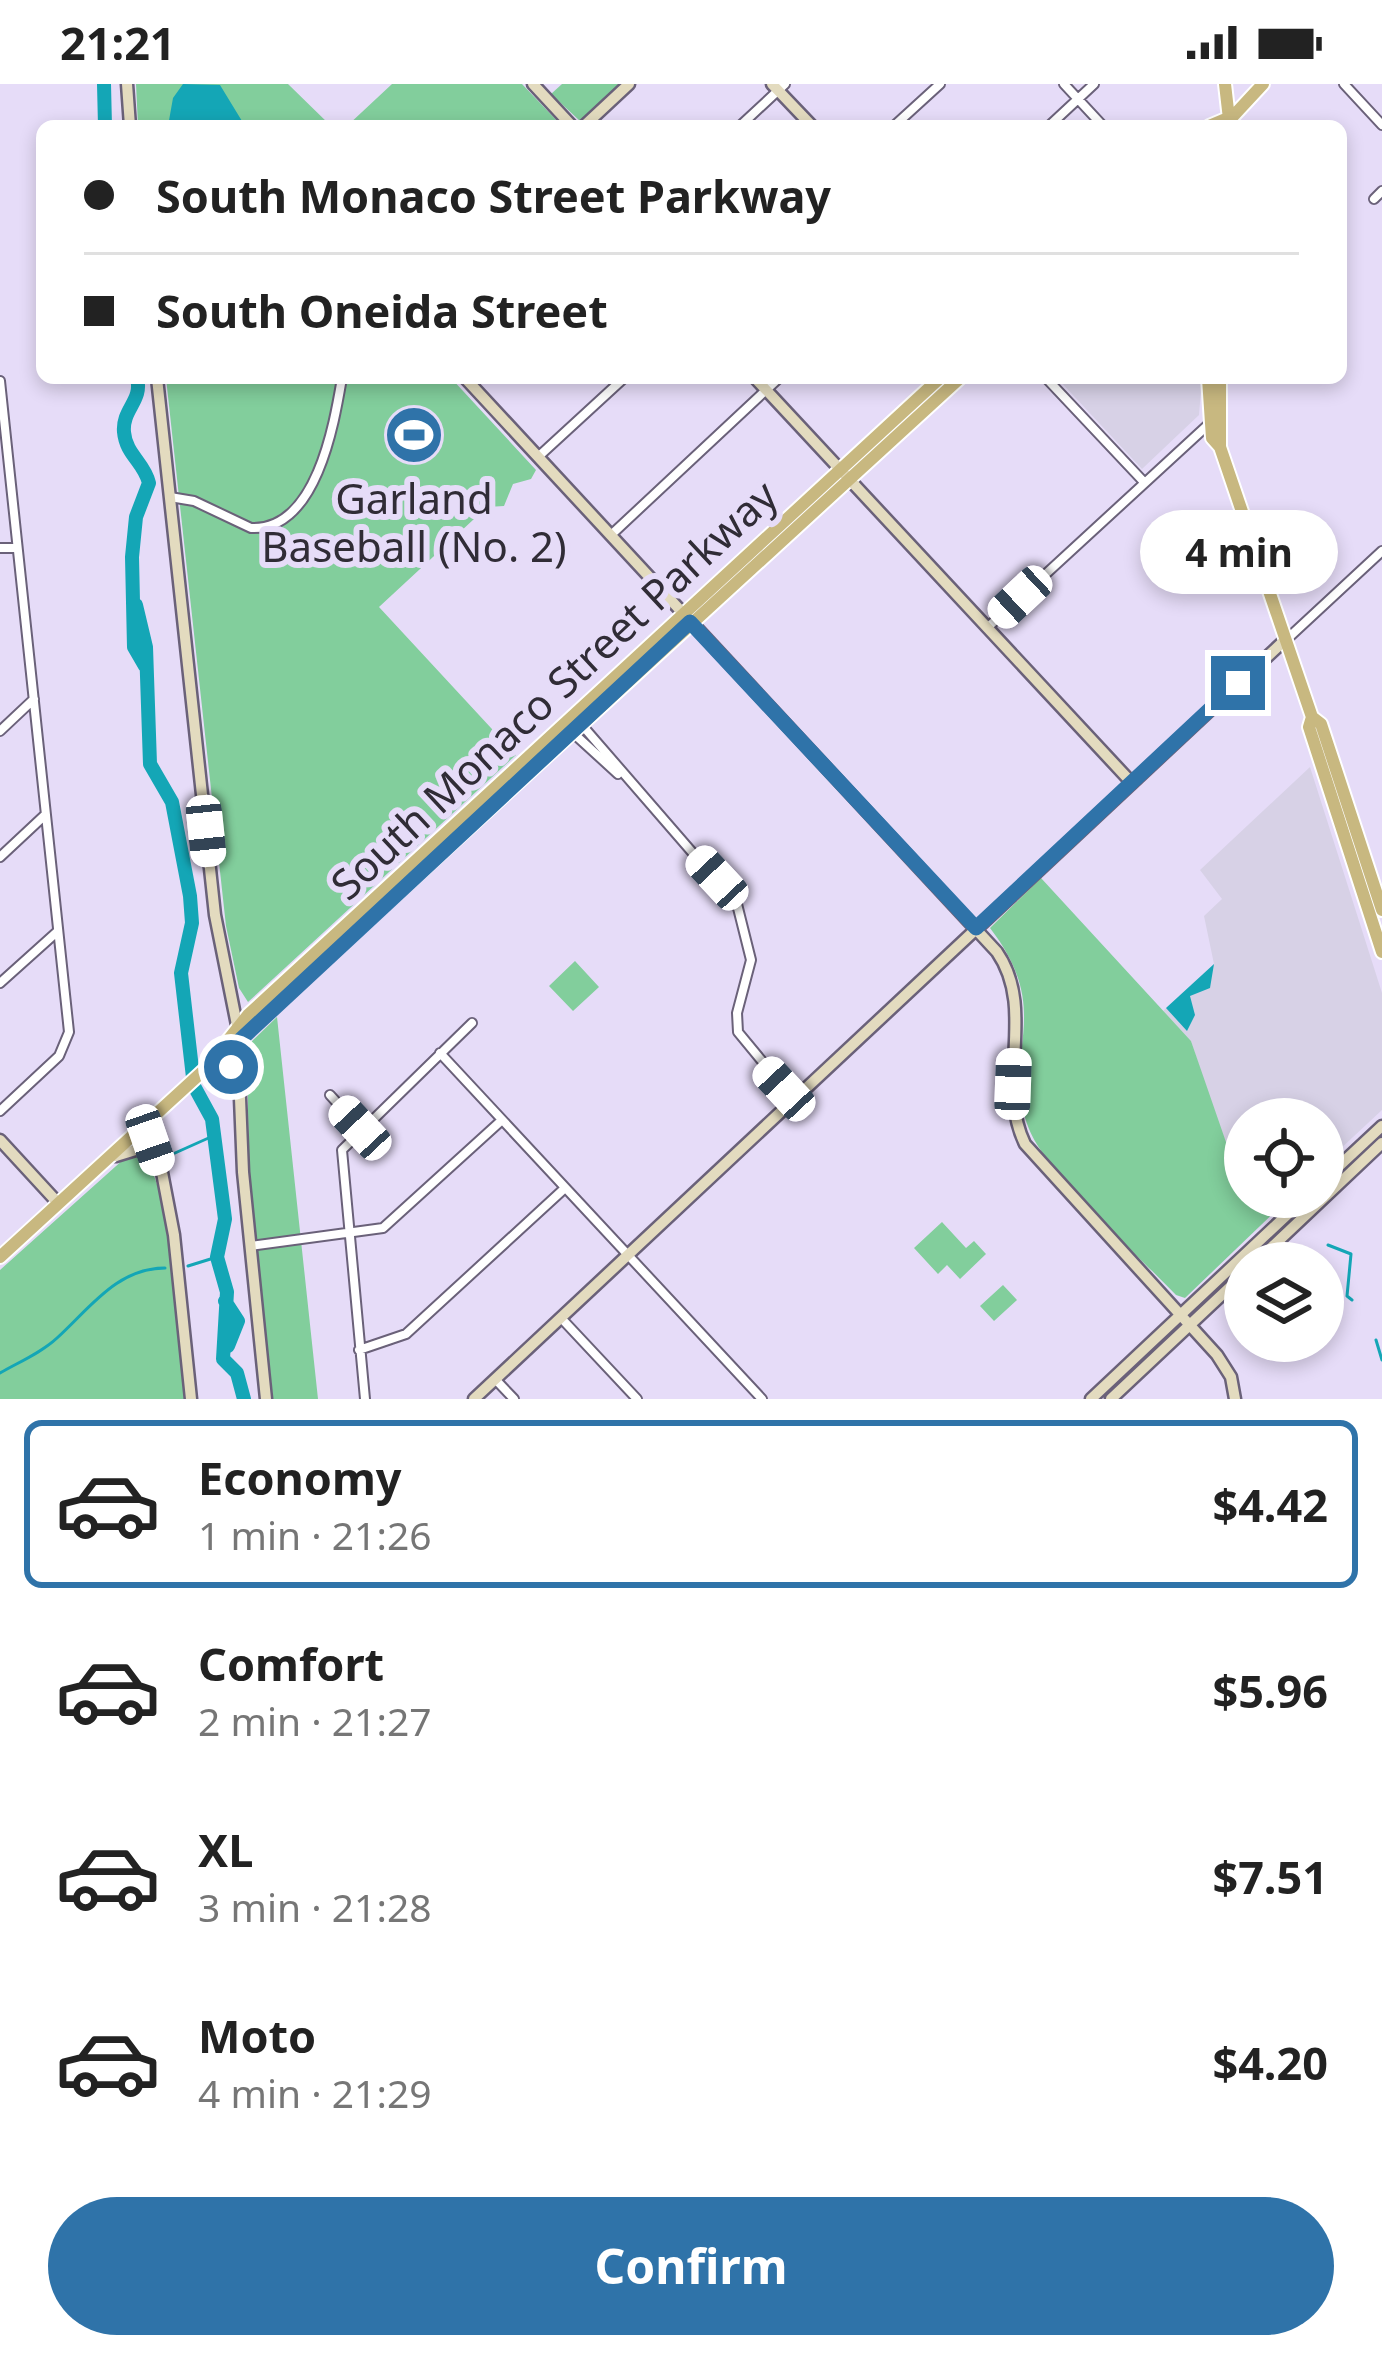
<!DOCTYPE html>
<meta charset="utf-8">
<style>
body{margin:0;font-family:"Noto Sans",sans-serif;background:#f6f6f6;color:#222;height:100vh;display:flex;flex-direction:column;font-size:45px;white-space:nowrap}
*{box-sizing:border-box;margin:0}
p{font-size:39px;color:#767676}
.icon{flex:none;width:66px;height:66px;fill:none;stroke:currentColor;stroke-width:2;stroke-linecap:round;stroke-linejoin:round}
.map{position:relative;height:1315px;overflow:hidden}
.sheet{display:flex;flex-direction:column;background:#fff;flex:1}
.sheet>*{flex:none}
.top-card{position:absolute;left:36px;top:36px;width:1311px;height:264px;border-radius:18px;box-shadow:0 6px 18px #0003;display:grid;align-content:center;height:264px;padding:0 48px;background:#fff}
.fabs{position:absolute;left:1224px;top:1014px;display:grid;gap:24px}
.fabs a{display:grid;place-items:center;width:120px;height:120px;border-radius:50%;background:#fff;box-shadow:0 6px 18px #0003;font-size:60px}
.end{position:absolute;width:54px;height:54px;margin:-27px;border:15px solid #2f73a9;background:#fff;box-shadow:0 0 0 6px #fff}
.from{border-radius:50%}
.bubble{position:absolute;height:84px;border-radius:42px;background:#fff;box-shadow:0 6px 18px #0003;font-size:39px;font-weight:700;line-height:84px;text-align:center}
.car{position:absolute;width:36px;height:72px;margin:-36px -18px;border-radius:15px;box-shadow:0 0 9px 3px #0007;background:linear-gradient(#fff 24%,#345 0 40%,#fff 0 76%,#345 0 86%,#fff 0)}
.top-card b{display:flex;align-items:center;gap:42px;height:114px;font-size:45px}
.top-card b+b{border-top:3px solid #e0e0e0}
.top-card i{width:30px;height:30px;background:#222}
ul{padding:21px 0 0;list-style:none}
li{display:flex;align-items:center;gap:36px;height:168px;margin:0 24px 18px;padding:0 24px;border:6px solid transparent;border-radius:18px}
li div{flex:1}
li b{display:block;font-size:45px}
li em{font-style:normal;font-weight:700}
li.current{border-color:#2f73a9}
li>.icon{width:108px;height:108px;stroke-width:1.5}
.button{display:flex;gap:24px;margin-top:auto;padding:24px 48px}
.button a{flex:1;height:138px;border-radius:72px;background:#2f73a9;color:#fff;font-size:48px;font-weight:700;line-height:138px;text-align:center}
.status{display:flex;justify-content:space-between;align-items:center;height:84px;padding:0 60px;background:#fff;direction:ltr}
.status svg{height:33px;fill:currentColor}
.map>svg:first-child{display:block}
.commercial{fill:#d7d1e6}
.green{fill:#82ce9c}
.water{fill:#14a6b6}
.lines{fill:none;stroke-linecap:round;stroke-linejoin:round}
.stream{stroke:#14a6b6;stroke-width:3}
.river{stroke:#14a6b6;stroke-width:14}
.street-casing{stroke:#6a6179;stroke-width:12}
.secondary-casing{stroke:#6a6179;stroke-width:15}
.primary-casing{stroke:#fff;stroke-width:16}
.street{stroke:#fff;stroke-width:8}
.secondary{stroke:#e3dbbf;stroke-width:10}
.primary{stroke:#c8b880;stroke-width:12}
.route{stroke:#2f73a9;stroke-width:15}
.labels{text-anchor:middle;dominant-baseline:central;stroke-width:12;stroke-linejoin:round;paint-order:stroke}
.poi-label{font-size:42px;fill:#302c36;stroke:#e6dcf8}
.street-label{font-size:42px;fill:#302c36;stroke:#e6dcf8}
</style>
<div class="status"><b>21:21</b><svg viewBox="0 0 49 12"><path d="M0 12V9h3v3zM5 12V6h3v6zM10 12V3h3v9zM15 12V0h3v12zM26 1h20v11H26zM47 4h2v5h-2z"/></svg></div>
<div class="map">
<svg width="1382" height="1315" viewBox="0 0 1382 1315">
<rect width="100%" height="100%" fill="#e6dcf8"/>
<path class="commercial" d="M1057 294H1202L1199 331 1142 385Z
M1310 683 1382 909V1026L1323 1081V1035H1245V1100L1233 1087 1191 957 1163 927 1214 880 1204 832 1222 815 1200 786Z"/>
<path class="green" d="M136 0H288L331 42H138Z
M392 0H522L562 42H347Z
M562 0H620L580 37 551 10Z
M166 294H451L536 386 531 395 513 400 504 422 487 423 379 523 516 671 248 918 239 904 226 842Z
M1041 794 1191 957 1245 1113H1280L1285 1118 1185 1214 1176 1211C1139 1172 1047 1090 1029 1045 999 968 1057 931 990 844Z
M575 877 599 903 573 927 549 902Z
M277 933 318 1315H273L249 1089 247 962Z
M135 1071 145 1075C172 1106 180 1267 185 1315H0V1186L125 1074Z
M942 1138 966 1164 974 1157 986 1170 960 1195 947 1181 938 1190 914 1164Z
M1003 1201 1017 1216 994 1237 980 1222Z"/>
<path class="water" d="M183 0 220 1 245 42H168L173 14Z
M1214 880 1210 904 1190 912 1195 931 1187 947 1166 924Z"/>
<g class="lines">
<path class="stream" d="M175 1069 213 1052
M1328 1161 1351 1170 1347 1212 1352 1216
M188 1182 217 1173
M1376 1256 1382 1276
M0 1289C19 1278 41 1269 57 1254 90 1224 117 1184 165 1184"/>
<path class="river" d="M104 0 105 42
M137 294C143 317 122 325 124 348 126 371 144 378 149 399L136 433 132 473 134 563 145 582
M136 521 146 563 150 680 172 718 190 812 192 839 181 889 194 1002 212 1035 225 1135 217 1173 227 1208 223 1275 237 1289 244 1315
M225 1217 238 1237 228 1262"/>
<g class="street-casing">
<path id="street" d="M1064 0 1103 42
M1344 0 1382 41
M740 42 785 0
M894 42 940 0
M1049 42 1094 0
M1374 115 1382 107
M1046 294 1143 397
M0 297 69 948 59 972 0 1027
M538 373 624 294
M170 413 194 417 251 444C316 447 334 341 342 294
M611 451 779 294
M0 464H17
M987 544 1210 339
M1286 556 1382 467
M581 640 737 820 751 876 737 929 738 948 795 1017
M0 647 34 615
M572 648 618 690
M0 773 45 731
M0 899 58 847
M440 969 762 1315
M330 1011 360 1044
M250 1162 383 1144 502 1036
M562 1235 637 1315
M359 1266 406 1250 565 1104
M495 1295 514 1315
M365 1315 342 1066 472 939"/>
</g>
<g class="secondary-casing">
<path id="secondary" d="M127 0 130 42
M533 0 572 42
M772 0 812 42
M584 42 629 0
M157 294 215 831 237 941 243 1088 266 1315
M465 294 997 868C1037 926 995 999 1025 1060L1217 1271 1231 1293 1235 1315
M755 294 1131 698
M205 986 228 982 240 994
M151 1031 174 1151 191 1315
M0 1056 58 1119
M116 1072 142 1064 158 1083
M1323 1097 1382 1042
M1255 1179 1382 1059
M474 1315 1285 556
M1091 1315 1306 1113
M1111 1315 1245 1189"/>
</g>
<g class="primary-casing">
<path id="primary" d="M1225 0 1229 35
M1209 42 1228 34
M1224 42 1263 0
M1208 294 1212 354 1220 363 1312 633 1321 640 1382 826
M1220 363V294
M1312 633 1309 643 1382 868
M217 970 248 931 940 294
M0 1173 960 294"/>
</g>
<use href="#street" class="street"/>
<use href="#secondary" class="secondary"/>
<use href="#primary" class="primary"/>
</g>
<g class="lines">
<path class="route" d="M231 983 241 997 238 958 690 538 976 844 1238 599"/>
</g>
<defs>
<g id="stadium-disc" transform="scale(3)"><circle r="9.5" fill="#2f73a9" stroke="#e6dcf8"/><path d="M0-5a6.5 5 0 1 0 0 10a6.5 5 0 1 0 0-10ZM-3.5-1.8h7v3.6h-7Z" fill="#fff"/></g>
</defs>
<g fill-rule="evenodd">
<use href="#stadium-disc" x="414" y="351"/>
</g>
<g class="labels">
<g class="poi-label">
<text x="414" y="413">Garland<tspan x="414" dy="48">Baseball (No. 2)</tspan></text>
</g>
<g class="street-label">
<text transform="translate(553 605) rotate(-43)">South Monaco Street Parkway</text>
</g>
</g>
</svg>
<div class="fabs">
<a><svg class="icon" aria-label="locate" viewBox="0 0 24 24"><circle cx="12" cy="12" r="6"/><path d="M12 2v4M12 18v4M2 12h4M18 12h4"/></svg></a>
<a><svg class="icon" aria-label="layers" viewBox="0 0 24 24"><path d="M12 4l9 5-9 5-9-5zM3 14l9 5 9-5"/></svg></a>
</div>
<i class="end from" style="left:231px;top:983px"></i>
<i class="end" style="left:1238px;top:599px"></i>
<div class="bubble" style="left:1140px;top:426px;width:198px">4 min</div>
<i class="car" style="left:1020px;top:513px;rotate:227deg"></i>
<i class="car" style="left:206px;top:747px;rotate:174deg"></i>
<i class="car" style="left:717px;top:794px;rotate:317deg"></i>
<i class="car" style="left:1013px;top:1000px;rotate:2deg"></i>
<i class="car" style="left:784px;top:1005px;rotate:317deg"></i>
<i class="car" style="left:360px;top:1044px;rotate:317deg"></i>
<i class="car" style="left:150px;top:1056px;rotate:161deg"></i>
<div class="top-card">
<b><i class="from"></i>South Monaco Street Parkway</b>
<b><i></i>South Oneida Street</b>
</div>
</div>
<section class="sheet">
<ul>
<li class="current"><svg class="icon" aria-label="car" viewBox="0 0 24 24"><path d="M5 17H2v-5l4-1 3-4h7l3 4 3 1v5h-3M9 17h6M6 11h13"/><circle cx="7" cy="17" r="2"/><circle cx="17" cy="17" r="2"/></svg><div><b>Economy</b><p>1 min · 21:26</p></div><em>$4.42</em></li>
<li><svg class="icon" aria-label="car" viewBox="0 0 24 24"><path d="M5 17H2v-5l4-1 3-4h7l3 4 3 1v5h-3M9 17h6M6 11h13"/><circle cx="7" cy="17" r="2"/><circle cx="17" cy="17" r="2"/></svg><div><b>Comfort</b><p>2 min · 21:27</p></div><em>$5.96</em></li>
<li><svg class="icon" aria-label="car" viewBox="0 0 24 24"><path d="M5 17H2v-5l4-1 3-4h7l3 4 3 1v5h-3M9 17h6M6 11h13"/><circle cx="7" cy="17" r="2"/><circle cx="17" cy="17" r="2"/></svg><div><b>XL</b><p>3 min · 21:28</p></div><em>$7.51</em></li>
<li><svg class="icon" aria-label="car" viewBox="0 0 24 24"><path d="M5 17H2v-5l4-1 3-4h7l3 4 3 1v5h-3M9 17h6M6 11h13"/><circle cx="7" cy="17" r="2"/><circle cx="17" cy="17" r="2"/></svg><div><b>Moto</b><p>4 min · 21:29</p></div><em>$4.20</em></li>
</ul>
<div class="button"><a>Confirm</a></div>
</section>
